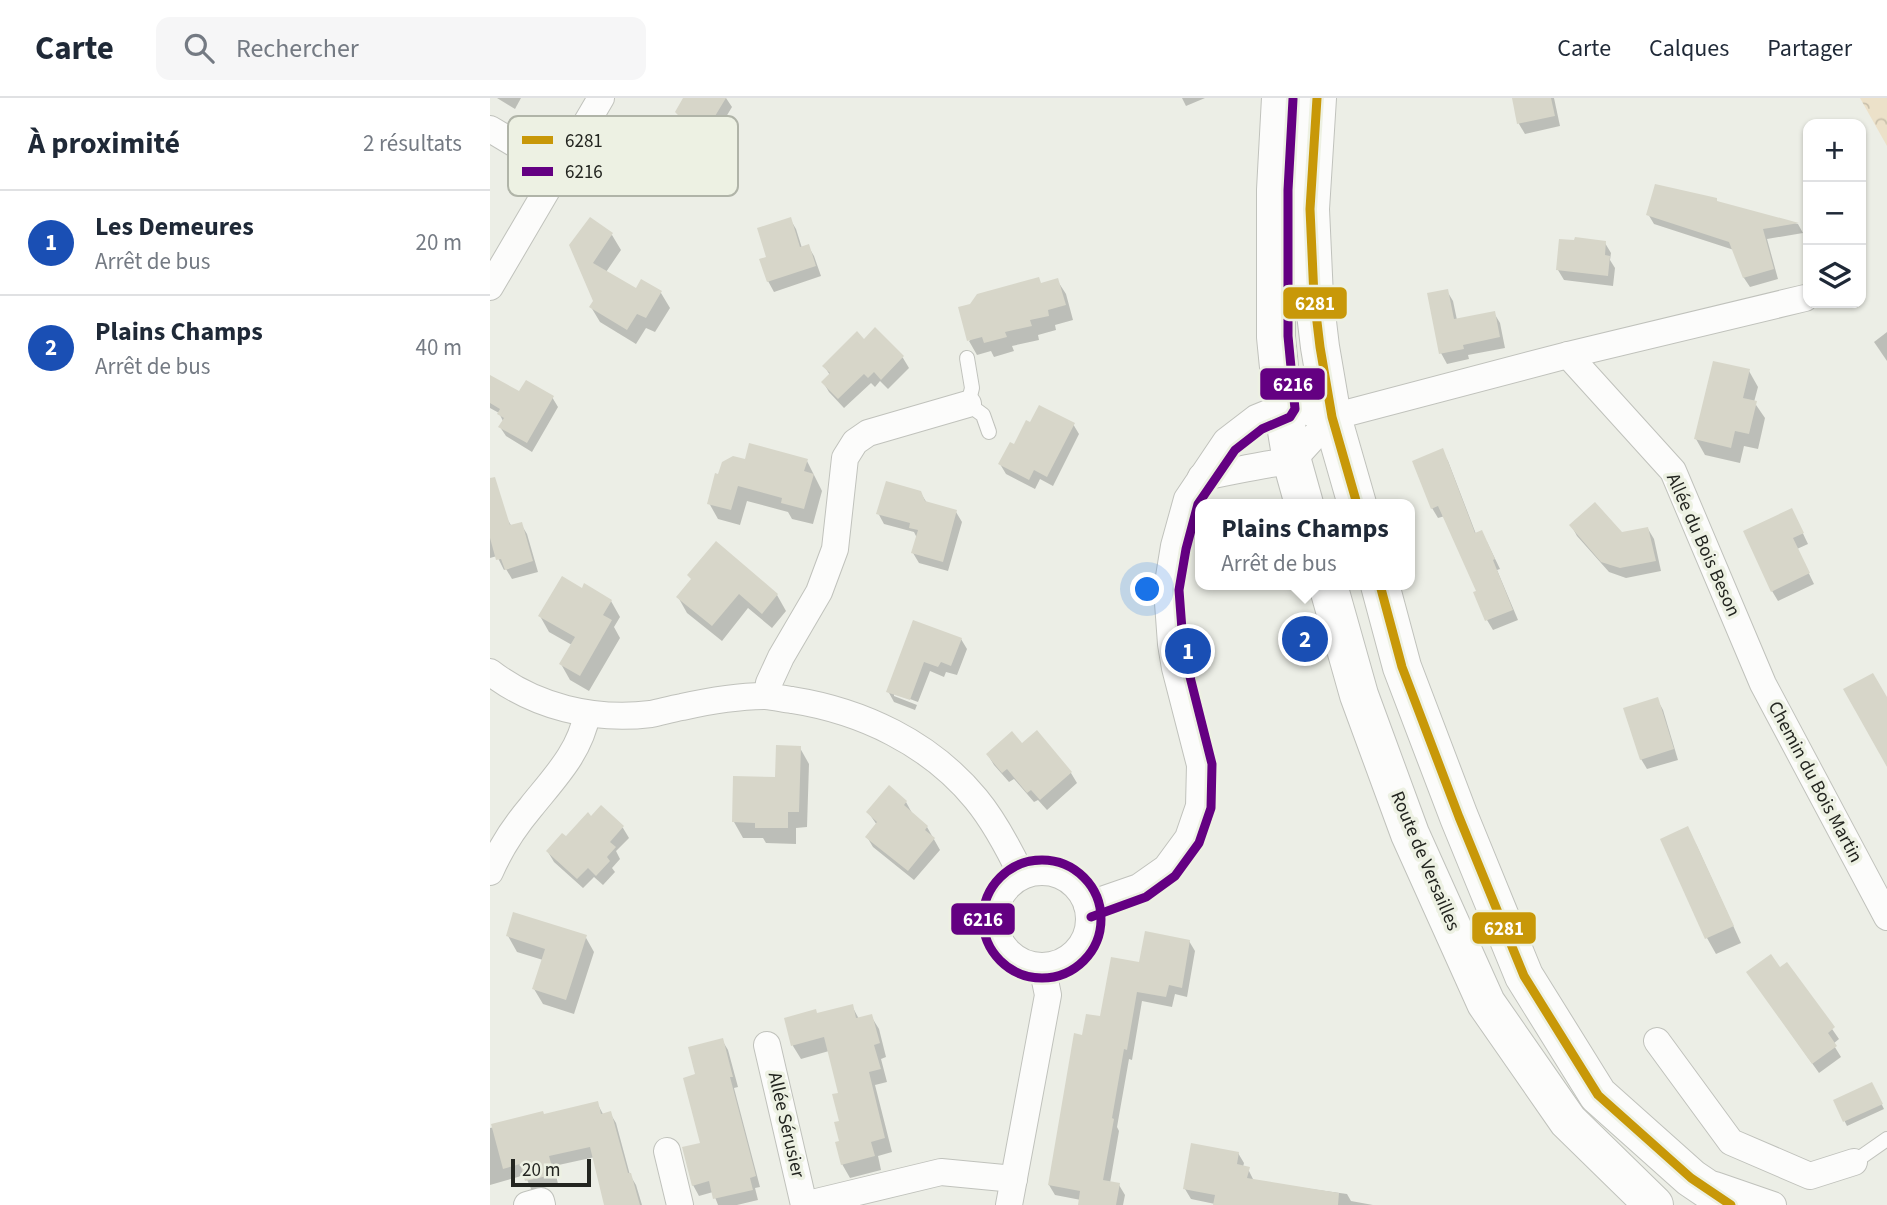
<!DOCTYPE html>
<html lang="fr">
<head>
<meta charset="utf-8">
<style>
  body { margin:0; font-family:"Source Sans 3",sans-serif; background:#f6f6f7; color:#1f2937 }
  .controls { position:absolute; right:21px; top:21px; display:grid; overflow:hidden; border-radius:14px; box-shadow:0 2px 5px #0004 }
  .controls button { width:63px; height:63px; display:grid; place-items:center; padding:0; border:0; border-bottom:2px solid #e0e1e3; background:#fff; color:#1f2937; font:35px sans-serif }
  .scale { position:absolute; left:21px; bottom:18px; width:80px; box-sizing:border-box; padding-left:7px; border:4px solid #232520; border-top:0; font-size:19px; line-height:24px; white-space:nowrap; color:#232520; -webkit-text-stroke:5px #edf1e3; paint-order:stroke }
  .you { position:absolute; left:658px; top:492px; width:24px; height:24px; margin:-18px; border:5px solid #fff; border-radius:50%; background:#1a73e8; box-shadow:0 0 0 10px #1a73e833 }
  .badge { display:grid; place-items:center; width:46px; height:46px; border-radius:50%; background:#696b65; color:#fff; font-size:23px; font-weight:700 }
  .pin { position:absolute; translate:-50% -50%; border:4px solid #fff; box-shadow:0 2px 7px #0006 }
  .popup { position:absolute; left:705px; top:401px; width:220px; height:91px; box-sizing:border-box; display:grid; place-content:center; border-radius:14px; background:#fff; filter:drop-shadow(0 2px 5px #0005); font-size:23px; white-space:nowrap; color:#747a83 }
  .popup b { font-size:26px; color:#1f2937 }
  .popup::after { content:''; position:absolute; left:50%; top:100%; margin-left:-14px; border:14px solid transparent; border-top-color:#fff }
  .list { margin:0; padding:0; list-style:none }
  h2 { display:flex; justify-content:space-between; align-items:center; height:91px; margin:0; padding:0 28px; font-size:30px }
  h2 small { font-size:23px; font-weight:400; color:#747a83 }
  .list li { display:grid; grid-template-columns:46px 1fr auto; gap:21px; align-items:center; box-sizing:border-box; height:105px; padding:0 28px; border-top:2px solid #e0e1e3 }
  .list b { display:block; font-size:26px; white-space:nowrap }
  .list p { margin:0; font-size:23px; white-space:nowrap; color:#747a83 }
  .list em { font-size:23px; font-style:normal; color:#747a83 }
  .icon { flex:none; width:38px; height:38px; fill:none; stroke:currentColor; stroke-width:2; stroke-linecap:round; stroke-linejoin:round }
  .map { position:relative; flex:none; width:1397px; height:1107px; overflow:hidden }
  header { display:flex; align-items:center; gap:42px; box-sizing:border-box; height:98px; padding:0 35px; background:#fff; border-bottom:2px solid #e0e1e3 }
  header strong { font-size:33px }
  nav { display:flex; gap:38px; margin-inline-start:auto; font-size:24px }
  .search { width:490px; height:63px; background:#f6f6f7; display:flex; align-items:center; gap:18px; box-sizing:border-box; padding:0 24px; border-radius:14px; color:#747a83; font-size:26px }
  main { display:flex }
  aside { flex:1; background:#fff }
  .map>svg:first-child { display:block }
</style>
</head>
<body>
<header>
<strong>Carte</strong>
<div class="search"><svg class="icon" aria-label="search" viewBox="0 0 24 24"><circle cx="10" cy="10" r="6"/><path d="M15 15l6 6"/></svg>Rechercher</div>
<nav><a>Carte</a><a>Calques</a><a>Partager</a></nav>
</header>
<main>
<aside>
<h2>À proximité<small>2 résultats</small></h2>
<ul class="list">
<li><span class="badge" style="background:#1a4fb4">1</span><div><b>Les Demeures</b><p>Arrêt de bus</p></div><em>20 m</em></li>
<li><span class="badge" style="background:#1a4fb4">2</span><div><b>Plains Champs</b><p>Arrêt de bus</p></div><em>40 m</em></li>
</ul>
</aside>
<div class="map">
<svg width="1397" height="1107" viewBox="0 0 1397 1107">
  <defs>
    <pattern id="forest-crowns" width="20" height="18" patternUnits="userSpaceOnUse" patternTransform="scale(1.75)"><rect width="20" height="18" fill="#ece1c9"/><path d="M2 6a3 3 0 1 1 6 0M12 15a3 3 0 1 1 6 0" fill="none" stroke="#cac1ac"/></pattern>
  </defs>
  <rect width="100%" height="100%" fill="#eceee6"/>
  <polygon fill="url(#forest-crowns)" points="1370,0 1397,0 1397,48"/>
  <g fill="#0003">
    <polygon points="7,0 31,0 25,11"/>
    <polygon points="195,0 236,0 242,9 222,42 219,41 212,52 189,38 183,28 189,18"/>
    <polygon points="692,0 715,0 696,8"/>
    <polygon points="1024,0 1064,0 1070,28 1035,36 1029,26"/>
    <polygon points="1226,102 1228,105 1308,126 1313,135 1277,141 1288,181 1260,189 1254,180 1244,152 1164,126 1158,116"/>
    <polygon points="300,121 306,131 312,150 318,148 324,158 331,178 284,194 278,183 278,160"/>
    <polygon points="122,137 131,152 116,174 146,192 152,183 171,195 180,210 165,234 156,230 146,246 110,224 101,209 105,203 81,148"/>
    <polygon points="1115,145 1121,155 1120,162 1125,170 1123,188 1074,182 1068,172"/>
    <polygon points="567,182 576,196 583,222 565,227 566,232 548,237 549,242 522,248 524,253 504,259 501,253 487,257 479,243 551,186"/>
    <polygon points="957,193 963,203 967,222 1004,215 1010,225 1015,250 978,257 979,261 957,266 951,255"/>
    <polygon points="385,232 413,260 419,270 398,291 390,283 385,289 381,285 354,310 339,294 333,284 340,277 334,268 374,243"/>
    <polygon points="1397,234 1397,263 1384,244"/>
    <polygon points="1259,273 1268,289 1264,304 1275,320 1268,351 1254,348 1250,365 1215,357 1206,341"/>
    <polygon points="0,279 30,296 62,299 68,309 42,354 16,338 10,329 13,323 9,315 0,310"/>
    <polygon points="583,326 589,336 563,388 550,381 545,391 516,376 510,366 525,349"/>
    <polygon points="952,353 958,363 986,436 997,444 1010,471 1007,472 1028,522 1003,532 997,522 988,494 955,418 948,420 942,410"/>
    <polygon points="256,363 317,363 332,393 323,426 302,421 298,414 257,403 250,427 228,421 219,405"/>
    <polygon points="430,394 437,405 466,414 472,424 458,473 429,465 423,455 427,440 424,434 394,426 388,415"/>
    <polygon points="16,419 22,429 31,426 37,436 48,474 22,481 16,471 14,472 7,458 0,460 0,424"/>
    <polygon points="1307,423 1318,446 1307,451 1324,486 1288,503 1282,493"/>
    <polygon points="1081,427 1131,436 1158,431 1164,441 1171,473 1136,480 1119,474 1087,438"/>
    <polygon points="253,470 287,497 296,513 282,530 258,510 232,543 197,515 188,499"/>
    <polygon points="92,492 121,503 130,519 124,529 130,540 99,593 80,582 71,566 82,547 59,534 50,518"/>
    <polygon points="424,524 471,541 477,551 467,577 456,574 454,579 440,573 428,604 404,595 404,598 427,607 425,612 404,604 398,593"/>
    <polygon points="1167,601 1173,612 1188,662 1157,671 1151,661"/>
    <polygon points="532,647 581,675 587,685 557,712 548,702 544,704 524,681 519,684 504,667 498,657"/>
    <polygon points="310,650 319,666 317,729 306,730 306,746 276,745 273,740 253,740 244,724 287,681"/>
    <polygon points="416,704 422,715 437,729 450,752 424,782 383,749 377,739 387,727 378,714"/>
    <polygon points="111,710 133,730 139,740 126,753 130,761 122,770 125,774 113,787 104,779 93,790 64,764 58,754 76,741"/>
    <polygon points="1206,746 1251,845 1226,856 1217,840"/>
    <polygon points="18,838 95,838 104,854 84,916 53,906 44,891 53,862 27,854"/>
    <polygon points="699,843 705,853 697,899 685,896 682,909 652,903 642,962 639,961 627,1029 629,1033 620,1085 629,1087 635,1097 633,1107 590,1107 591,1102 565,1097 559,1087 594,939 611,920 650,866"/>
    <polygon points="1297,866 1349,941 1343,946 1351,959 1329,975 1265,885"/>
    <polygon points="362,908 369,921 381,918 389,931 396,959 391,961 397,984 385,987 402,1054 388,1058 391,1072 360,1080 352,1066 350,996 339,953 311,961 303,948 296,922 327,917"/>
    <polygon points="232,942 238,952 248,989 244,990 270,1089 265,1090 268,1102 247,1107 228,1107 223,1094 209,1098 203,1087 212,1046 207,978"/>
    <polygon points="1384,991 1394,1011 1357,1028 1345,1003"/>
    <polygon points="107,1005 113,1016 120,1015 126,1025 140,1077 146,1087 152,1107 115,1107 105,1059 64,1068 68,1086 42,1093 35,1077 0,1087 0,1030"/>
    <polygon points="748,1055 754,1065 753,1069 758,1071 764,1083 857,1096 861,1103 883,1107 724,1107 725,1106 701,1101 695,1091"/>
  </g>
  <g fill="#d7d6c9">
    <polygon points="193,0 236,0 216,33 213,31 206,43 181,28 188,17 185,14"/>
    <polygon points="1022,0 1061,0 1065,18 1027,26"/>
    <polygon points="1165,86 1227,100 1227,103 1309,125 1273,131 1284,171 1253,180 1239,144 1156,117"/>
    <polygon points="100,119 123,135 103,165 146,190 151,181 172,193 156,220 147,216 137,232 99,209 103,203 79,147"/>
    <polygon points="301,119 310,149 319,146 326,168 277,184 269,161 276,159 267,130"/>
    <polygon points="1085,139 1116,143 1115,157 1120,158 1118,178 1066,172 1069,141 1084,142"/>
    <polygon points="549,179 551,185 568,180 576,207 558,212 559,218 540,222 542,228 515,234 517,239 494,245 492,239 477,243 468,209 480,206 487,196"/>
    <polygon points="958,191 964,221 1005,213 1010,239 973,247 974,251 949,256 937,195"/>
    <polygon points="385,229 414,258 391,282 384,274 378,280 374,276 348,301 331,284 340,275 332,268 367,233 374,241"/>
    <polygon points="1223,263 1260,271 1253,300 1267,303 1259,336 1245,333 1241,350 1204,341"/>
    <polygon points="0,277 29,293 36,282 64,298 37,345 8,329 14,320 7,316 10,311 0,305"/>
    <polygon points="549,307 585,325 557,379 544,372 539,382 508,366 520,344 524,346 536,322 540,324"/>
    <polygon points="259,345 318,361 314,373 324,376 314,411 291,405 292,400 248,388 241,412 217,406 225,375 228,376 232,364 243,358 255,361"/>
    <polygon points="953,350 985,435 992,432 1005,461 1003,462 1023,512 995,523 983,494 986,493 948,408 941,411 922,363"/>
    <polygon points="5,379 20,427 32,424 43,463 15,472 11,461 6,462 0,440 0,380"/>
    <polygon points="396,383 431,393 435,403 467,412 453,464 421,455 428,432 419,430 420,425 386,416"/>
    <polygon points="1105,404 1132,434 1158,429 1166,463 1130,470 1111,464 1079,427"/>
    <polygon points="1302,410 1314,435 1303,440 1320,475 1281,494 1253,433"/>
    <polygon points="226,443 288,496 272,516 249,496 222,528 186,499 201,481 197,477"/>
    <polygon points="72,478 92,490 94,485 122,502 113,517 122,522 90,578 69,566 85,539 48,518"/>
    <polygon points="423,522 472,540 461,568 451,564 448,569 434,564 420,602 396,594"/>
    <polygon points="1383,575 1397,599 1397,669 1353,591"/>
    <polygon points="1168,599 1184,651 1150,662 1133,610"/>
    <polygon points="547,632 582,674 550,702 541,692 537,695 517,671 512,675 496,656 522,633 532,645"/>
    <polygon points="286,647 311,648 309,714 298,714 298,730 265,730 265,725 242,724 243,678 285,679"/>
    <polygon points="399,687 417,703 414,707 438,728 435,732 445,740 418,773 375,739 387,724 376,714"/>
    <polygon points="111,707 134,728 120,744 126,749 117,759 120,763 106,778 98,770 87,781 56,753 72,735 76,738 98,714 101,718"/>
    <polygon points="1198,728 1244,828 1215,841 1170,741"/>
    <polygon points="23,814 97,837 76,902 42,891 55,851 16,838"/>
    <polygon points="655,833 700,842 692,890 679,887 676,899 647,894 637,952 634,951 622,1020 624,1021 613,1082 630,1085 626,1107 588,1107 590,1093 558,1087 584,935 592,937 596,916 610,918 621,859 649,864"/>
    <polygon points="1281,856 1290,869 1297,864 1345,929 1338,935 1347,948 1322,966 1256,874"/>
    <polygon points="363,906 366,920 382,916 390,945 384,947 391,971 379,974 395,1040 381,1044 385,1058 351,1067 345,1044 349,1043 344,1024 349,1023 342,996 348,995 334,939 301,948 294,920 326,911 327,915"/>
    <polygon points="233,940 243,979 240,979 266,1078 260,1080 263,1092 223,1101 219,1083 202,1088 192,1049 210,1045 193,980 205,976 198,949"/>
    <polygon points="1382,984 1393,1006 1353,1024 1343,1002"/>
    <polygon points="108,1003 111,1016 121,1013 138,1075 141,1075 150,1107 114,1107 100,1049 59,1058 64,1076 49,1080 35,1083 30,1066 13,1071 1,1026 53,1013 54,1016"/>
    <polygon points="701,1045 749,1054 747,1066 760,1069 757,1080 849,1095 848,1107 723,1107 725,1097 693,1091"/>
  </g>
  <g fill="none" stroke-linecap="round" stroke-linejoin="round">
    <defs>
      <g id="service">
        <polyline points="477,260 482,290 478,306 493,317 499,334"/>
        <polyline points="1364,1064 1397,1041"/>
      </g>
      <g id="minor">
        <polyline points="0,31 69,72"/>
        <polyline points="0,189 111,0"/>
        <polyline points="1078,257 1183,373 1273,586 1397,819"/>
        <path d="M711,379C742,374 772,366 802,363L842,319"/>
        <path d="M0,574C45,609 104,623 161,616C171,614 181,611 192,609C219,603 248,598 276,598C285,599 294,601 302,602C372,613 440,645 486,701C505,724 519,751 532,778"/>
        <polyline points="277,598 279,585 291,559 329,494 345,451 355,360 365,344 378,335 478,306"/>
        <path d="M0,774C10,751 25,728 41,709C65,679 90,654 97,616"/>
        <circle cx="552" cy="821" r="47"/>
        <polyline points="597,807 649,789 676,770 698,740 709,708 710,667 685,570 681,546 677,491 684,448 697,401 736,343 766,320 793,309 842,319 1078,257 1315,200"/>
        <polyline points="1167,943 1241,1044 1320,1078 1364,1064"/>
        <polyline points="277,947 314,1107"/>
        <polyline points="177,1053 190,1107"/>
        <polyline points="1225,1087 1283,1107"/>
        <polyline points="37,1107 51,1103 52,1107"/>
        <polyline points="314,1107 451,1074 524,1081"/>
        <polyline points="519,1107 558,897 552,868"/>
      </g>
      <g id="primary">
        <polyline points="791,0 786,92 786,239 793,309 802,363 814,406"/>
        <polyline points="827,0 820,111 824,199 830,249 842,319 867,406"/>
        <polyline points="838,487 869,597 920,736 996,905 1078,1023 1164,1107"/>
        <polyline points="890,487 912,569 969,719 1034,878 1108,997 1201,1080 1241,1107"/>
      </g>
    </defs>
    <use href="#service" stroke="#c0c2bc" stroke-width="16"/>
    <use href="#minor" stroke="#c0c2bc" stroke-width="28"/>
    <use href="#primary" stroke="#c0c2bc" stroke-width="40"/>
    <use href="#service" stroke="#fcfcfb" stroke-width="14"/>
    <use href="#minor" stroke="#fcfcfb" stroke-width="26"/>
    <use href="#primary" stroke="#fcfcfb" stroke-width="38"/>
    <defs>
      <g id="bus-1">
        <polyline points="827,0 820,111 824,199 830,249 842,319 867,406"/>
        <polyline points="890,487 912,569 969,719 1034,878 1108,997 1201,1080 1241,1107"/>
      </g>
      <g id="bus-2">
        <circle cx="552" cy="821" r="59"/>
        <polyline points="601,819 656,799 685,778 709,745 721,710 722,666 697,567 693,545 689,492 696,451 708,406 745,352 772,331 800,319 805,311 798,238 798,92 803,1"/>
      </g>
    </defs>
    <use href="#bus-1" stroke="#edf1e3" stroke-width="14"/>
    <use href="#bus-2" stroke="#edf1e3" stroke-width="14"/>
    <use href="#bus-1" stroke="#c89808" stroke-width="9"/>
    <use href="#bus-2" stroke="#640082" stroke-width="9"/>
  </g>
  <g text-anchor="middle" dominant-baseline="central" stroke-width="7" stroke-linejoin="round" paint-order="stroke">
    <g font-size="19" fill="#232520" stroke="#edf1e3">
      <text transform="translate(1213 447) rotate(66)">Allée du Bois Beson</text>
      <text transform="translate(1325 684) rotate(62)">Chemin du Bois Martin</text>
      <text transform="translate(935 763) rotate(67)">Route de Versailles</text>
      <text transform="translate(296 1027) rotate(77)">Allée Sérusier</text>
    </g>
  </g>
  <rect x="18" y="18" width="230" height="80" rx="10" fill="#edf1e3" stroke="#b0b4a8" stroke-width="2"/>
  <rect x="32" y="38" width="31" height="8" fill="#c89808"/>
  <rect x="32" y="69" width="31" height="9" fill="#640082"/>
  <g font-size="19" fill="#232520">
    <text x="75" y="49">6281</text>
    <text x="75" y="80">6216</text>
  </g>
  <g stroke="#edf1e3" stroke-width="2.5">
    <rect x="792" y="188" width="66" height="34" rx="7" fill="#c89808"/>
    <rect x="769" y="269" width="67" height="34" rx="7" fill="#640082"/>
    <rect x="460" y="804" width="66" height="34" rx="7" fill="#640082"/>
    <rect x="981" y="813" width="66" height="34" rx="7" fill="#c89808"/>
  </g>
  <g font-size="19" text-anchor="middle" font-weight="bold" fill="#fff">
    <text x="825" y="212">6281</text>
    <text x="803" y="293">6216</text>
    <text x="493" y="828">6216</text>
    <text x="1014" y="837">6281</text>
  </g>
</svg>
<div class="controls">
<button>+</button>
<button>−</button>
<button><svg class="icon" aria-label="layers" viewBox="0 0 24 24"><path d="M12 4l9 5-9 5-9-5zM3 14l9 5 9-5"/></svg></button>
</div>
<div class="scale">20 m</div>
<div class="you"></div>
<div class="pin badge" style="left:698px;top:553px;background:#1a4fb4">1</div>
<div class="pin badge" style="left:815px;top:541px;background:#1a4fb4">2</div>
<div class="popup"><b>Plains Champs</b>Arrêt de bus</div>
</div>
</main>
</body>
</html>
